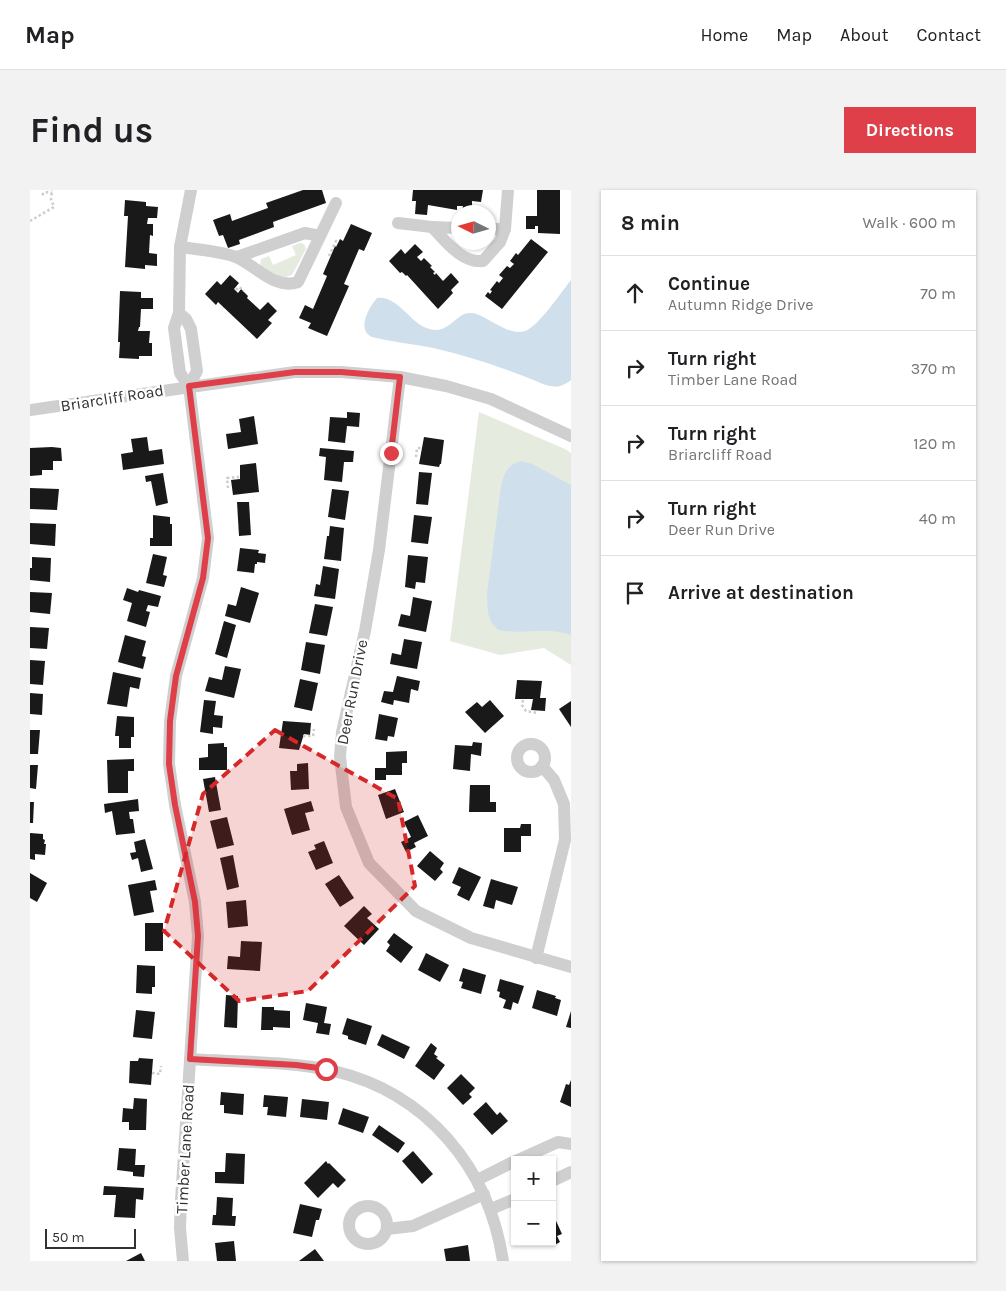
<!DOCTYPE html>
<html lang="en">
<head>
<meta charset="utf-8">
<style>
  body { margin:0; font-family:Karla,sans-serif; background:#f2f2f2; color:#202124 }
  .controls { position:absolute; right:15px; bottom:15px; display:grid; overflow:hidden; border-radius:0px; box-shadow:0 1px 4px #0004 }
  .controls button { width:45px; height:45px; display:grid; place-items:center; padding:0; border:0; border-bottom:1px solid #e0e0e0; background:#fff; color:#202124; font:25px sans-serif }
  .compass { position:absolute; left:421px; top:15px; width:45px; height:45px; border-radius:50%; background:#fff; box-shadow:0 1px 4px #0004; rotate:275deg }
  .scale { position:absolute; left:15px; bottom:12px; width:91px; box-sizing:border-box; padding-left:5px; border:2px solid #323232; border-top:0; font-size:14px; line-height:18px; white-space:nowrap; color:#323232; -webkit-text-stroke:4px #fff; paint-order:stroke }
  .stop { position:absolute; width:15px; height:15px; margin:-11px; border:4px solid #de3f49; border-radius:50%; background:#fff }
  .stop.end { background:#de3f49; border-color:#fff; box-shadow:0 1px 5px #0008 }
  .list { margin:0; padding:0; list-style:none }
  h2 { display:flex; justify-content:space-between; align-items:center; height:65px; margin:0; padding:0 20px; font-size:21px }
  h2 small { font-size:16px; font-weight:400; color:#757577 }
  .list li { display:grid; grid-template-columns:32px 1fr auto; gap:15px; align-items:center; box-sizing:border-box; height:75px; padding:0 20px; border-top:1px solid #e0e0e0 }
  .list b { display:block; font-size:19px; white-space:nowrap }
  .list p { margin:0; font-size:16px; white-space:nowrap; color:#757577 }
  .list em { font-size:16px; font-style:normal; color:#757577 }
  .icon { flex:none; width:28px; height:28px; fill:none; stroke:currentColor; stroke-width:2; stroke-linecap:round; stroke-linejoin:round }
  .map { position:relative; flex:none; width:541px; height:1071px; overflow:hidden; border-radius:0px }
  header { display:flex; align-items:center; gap:30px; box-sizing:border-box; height:70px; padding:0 25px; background:#fff; border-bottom:1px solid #e0e0e0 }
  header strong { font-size:24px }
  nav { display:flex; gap:28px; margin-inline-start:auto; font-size:18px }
  .intro { display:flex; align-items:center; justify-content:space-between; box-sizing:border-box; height:120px; padding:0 30px }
  h1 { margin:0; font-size:35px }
  .button { padding:12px 22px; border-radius:0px; background:#de3f49; color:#fff; font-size:18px; font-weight:700 }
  main { display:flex; gap:30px; padding:0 30px }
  aside { flex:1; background:#fff; border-radius:0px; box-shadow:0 1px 4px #0004 }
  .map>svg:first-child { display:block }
</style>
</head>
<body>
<header>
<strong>Map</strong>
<nav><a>Home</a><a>Map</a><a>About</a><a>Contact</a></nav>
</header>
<div class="intro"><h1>Find us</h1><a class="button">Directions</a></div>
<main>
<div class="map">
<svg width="541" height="1071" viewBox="0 0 541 1071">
  <rect width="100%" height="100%" fill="#fff"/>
  <g fill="#e5ebde">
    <polygon points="270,53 274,54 276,59 262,85 252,88 230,76 231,69 239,66 243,75 266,65 262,56"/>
    <polygon points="449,222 535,259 541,263 541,475 514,458 470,465 420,451"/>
  </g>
  <g fill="#cfe0ec">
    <path d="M541,90V190C529,200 519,197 506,191C472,177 438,166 403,158C383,154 362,152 342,147C326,140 339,117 347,108C366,105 379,130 394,137C418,148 424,124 439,123C448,122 458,130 466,134C475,139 485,144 495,141C508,137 532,101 541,90Z"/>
    <path d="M492,271L502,274L541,295V445C517,436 492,445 468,440L461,432L458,423L457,404L471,296C474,283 478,274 492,271Z"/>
  </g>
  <g fill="#191919">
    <polygon points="273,0 292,0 296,13 243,32 244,37 209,50 210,54 198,58 193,45 189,46 183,30 200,24 202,31 238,18 236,13"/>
    <polygon points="383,0 453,0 451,12 442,11 442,15 445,15 444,22 432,22 433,16 427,16 427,20 398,15 397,25 385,24 386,11 382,11"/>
    <polygon points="507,0 530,0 530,44 508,43 508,36 505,36 505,39 496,39 496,26 507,26"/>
    <polygon points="95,10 116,12 116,16 128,17 127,28 118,28 117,34 123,34 123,46 120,45 119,63 127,64 127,76 115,75 115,79 95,77 98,26 94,26"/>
    <polygon points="321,34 342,43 334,61 329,59 314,94 319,96 297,146 278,138 281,133 269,128 275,115 283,119 297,86 293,84 305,56 306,57 310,49 313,51"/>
    <polygon points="501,49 518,62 472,119 455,106 458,102 460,104 462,101 460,100 467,91 469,93 473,88 469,85 477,76 480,78 484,74 480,71 486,63 488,65"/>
    <polygon points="385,54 393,62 387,67 391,71 394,68 402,76 400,77 405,82 403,83 405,85 406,83 413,91 421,83 429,92 421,100 423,103 408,119 377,85 376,86 372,82 370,83 359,71 371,59 375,64"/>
    <polygon points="200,85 209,93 204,99 208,103 211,99 218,106 217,108 230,120 238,112 247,121 238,130 242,133 227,149 188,112 186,115 175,104 187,91 191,95"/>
    <polygon points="90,101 111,102 111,108 123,108 123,119 111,119 110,137 109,137 108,141 120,141 119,153 122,153 122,166 109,166 109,169 89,168 90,152 88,152"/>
    <polygon points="317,222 330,223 329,237 317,236 315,253 298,251 300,227 317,228"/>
    <polygon points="224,226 228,254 198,259 196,244 211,242 209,229"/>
    <polygon points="117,247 119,261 132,259 134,274 93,280 91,264 103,262 101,249"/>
    <polygon points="394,247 414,250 411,274 410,274 409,277 389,274"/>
    <polygon points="22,257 31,258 32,271 23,271 23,280 12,280 12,285 0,286 0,258"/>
    <polygon points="290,258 324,261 323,272 314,272 312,292 294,290 296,267 289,266"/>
    <polygon points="226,273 229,302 203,305 201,290 210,289 210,275"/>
    <polygon points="389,282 402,283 398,315 386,314"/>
    <polygon points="133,283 138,313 126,316 121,291 116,292 115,286"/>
    <polygon points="0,298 29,299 27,320 0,319"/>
    <polygon points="302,299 319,301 315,330 298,327"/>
    <polygon points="207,312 219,312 221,345 209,346"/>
    <polygon points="123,325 140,327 140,334 142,334 142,356 120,356 120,348 123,348"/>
    <polygon points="384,325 402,327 398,354 381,352"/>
    <polygon points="0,333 26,334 25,356 0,354"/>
    <polygon points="300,336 314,338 311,371 294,369 297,346 299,346"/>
    <polygon points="210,358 229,360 228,363 236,364 235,373 227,372 227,374 225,374 224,383 207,381"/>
    <polygon points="123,364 137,367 133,385 137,386 134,397 116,393"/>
    <polygon points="378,365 398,367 395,393 386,392 385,399 375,397"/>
    <polygon points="2,367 21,368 20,392 0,390 0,378 2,378"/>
    <polygon points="293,376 309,379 305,409 284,406 286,394 290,395"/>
    <polygon points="211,397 229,403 220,433 195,426 198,414 206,416"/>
    <polygon points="97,398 108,402 109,400 131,406 128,417 118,415 116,421 120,422 116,437 97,431 102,413 93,410"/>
    <polygon points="0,402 22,403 20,424 0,422"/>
    <polygon points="383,407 402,411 396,442 368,436 371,424 380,426"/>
    <polygon points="285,414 303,417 297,446 279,443"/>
    <polygon points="194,431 206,435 197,468 185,464"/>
    <polygon points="0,437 19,438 17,459 0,458"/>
    <polygon points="95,445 116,451 112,466 116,467 113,479 88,472"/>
    <polygon points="374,449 392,452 387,479 360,474 362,463 371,465"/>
    <polygon points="276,452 295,455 290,484 271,480"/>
    <polygon points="0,470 15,471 13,495 0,494"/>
    <polygon points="195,476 211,479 204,508 175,501 179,487 192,490"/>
    <polygon points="83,482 111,488 109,499 100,497 97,517 77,514"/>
    <polygon points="367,486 390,491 388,501 381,499 379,513 364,510 363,515 351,512 354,501 363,502"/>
    <polygon points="270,489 288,493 282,521 264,517"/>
    <polygon points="487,490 512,491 510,508 516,508 515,521 501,520 503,509 485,509"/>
    <polygon points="0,503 13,504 12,525 0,524"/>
    <polygon points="174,510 186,511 184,525 193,526 192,538 183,537 183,544 170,542"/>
    <polygon points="460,510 474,526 455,543 435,522 447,512 452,517"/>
    <polygon points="541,511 541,537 529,519"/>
    <polygon points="349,524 368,528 364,547 358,546 357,551 345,549"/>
    <polygon points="87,526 104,527 104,547 101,547 101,558 89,558 89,546 85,546"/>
    <polygon points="253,531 281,533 280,545 274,544 269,560 249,558"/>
    <polygon points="0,540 10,540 8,564 0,564"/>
    <polygon points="443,552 452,553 451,566 441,564 440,581 423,579 425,555 442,556"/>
    <polygon points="194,553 194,557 197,557 197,580 169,580 169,568 178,567 178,554"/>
    <polygon points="377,561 377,573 372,573 372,585 356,585 356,590 345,590 345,578 356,578 356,562"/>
    <polygon points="104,569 104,581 98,581 98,603 78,603 77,570"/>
    <polygon points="278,573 279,599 261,600 260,581 267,581 267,574"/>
    <polygon points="0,575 8,575 6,599 0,598"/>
    <polygon points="185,587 191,620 179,622 173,589"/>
    <polygon points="440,595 460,595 460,612 466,612 466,622 439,622"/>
    <polygon points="365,599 374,622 356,629 348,605"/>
    <polygon points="108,609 109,621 99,622 100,629 103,629 105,643 86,645 82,621 75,623 74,614"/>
    <polygon points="281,611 284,621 275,623 280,640 262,645 254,619"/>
    <polygon points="0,612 4,612 3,633 0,633"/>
    <polygon points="388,625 398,646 384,653 386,657 376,662 371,652 381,647 374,632"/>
    <polygon points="197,627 204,655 187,659 180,631"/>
    <polygon points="491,634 501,634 501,646 491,646 491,662 474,662 474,638 490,638"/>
    <polygon points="0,643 13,644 13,649 15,650 14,654 16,654 15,665 5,664 5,670 0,669"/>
    <polygon points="115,649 123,679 111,682 108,668 102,670 100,663 106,662 104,652"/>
    <polygon points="294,651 303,673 286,680 278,662 286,659 284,655"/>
    <polygon points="400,661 414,673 410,679 413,682 405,691 387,676"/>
    <polygon points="203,665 209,697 197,700 190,668"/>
    <polygon points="429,677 451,687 439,711 427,705 431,697 422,693"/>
    <polygon points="0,683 17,693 7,712 0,708"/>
    <polygon points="309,685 324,708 310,717 295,694"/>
    <polygon points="461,689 488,697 482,715 466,710 464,719 453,716"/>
    <polygon points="125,690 127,700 120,701 124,722 104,726 98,695"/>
    <polygon points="216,710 218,736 198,738 196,712"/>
    <polygon points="334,716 342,724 337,728 349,739 334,755 314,736"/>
    <rect x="115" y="733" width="18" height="28"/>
    <polygon points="364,743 383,757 371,773 356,761 360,755 357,752"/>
    <polygon points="211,751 232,752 230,781 197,779 198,766 210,767"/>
    <polygon points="396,763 419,775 410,792 388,780"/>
    <polygon points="107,775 125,776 125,797 122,797 122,804 106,803"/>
    <polygon points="433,778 456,785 451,804 431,798 433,792 429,791"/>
    <polygon points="470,789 494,796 488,814 483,812 481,820 473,818 476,810 469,807 470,802 467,801"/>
    <polygon points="507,800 526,806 525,808 531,810 527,826 502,818"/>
    <polygon points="196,805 208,806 207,838 194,837"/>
    <polygon points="276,813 297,817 294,833 301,834 299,845 286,843 288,833 273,830"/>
    <polygon points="232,817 244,817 244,820 260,821 260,838 243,837 243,840 231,840"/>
    <polygon points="106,820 125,822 122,849 103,847"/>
    <polygon points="541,821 541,838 536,837"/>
    <polygon points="317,828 342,836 336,855 318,849 318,846 312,844"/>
    <polygon points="352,844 380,857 374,869 347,855"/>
    <polygon points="401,853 407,858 404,864 408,867 406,868 415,875 404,890 385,876"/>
    <polygon points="109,868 123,869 121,895 99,893 100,871 108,871"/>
    <polygon points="431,884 445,898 439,904 442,907 433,915 417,898"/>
    <polygon points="541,890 541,917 530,912 536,894 539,895"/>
    <polygon points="191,902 214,904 213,925 194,923 194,915 190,915"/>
    <polygon points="234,905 258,907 256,927 237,925 238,917 233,917"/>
    <polygon points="104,908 117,909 116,940 99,940 99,932 92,932 93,918 103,919"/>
    <polygon points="272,909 299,912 297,930 270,927"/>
    <polygon points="456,912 467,925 470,922 478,931 462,945 443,924"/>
    <polygon points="313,918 339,927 333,943 308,934"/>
    <polygon points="349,935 375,953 368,963 342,945"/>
    <polygon points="89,958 106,959 105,975 115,975 114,987 103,986 103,982 87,980"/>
    <polygon points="383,961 403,984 392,994 372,971"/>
    <polygon points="196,963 215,964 214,994 185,993 185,982 195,982"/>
    <polygon points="296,971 298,974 299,973 316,990 308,998 303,993 288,1008 274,993"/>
    <polygon points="74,996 114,998 113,1010 106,1009 105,1028 84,1027 86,1005 73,1005"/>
    <polygon points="187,1007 203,1008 202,1026 206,1026 205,1036 182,1035 183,1025 186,1025"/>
    <polygon points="270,1014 292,1019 289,1030 286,1030 282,1047 263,1043"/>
    <polygon points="522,1022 532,1044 527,1046 530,1052 523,1056 522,1052"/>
    <polygon points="204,1051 206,1071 187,1071 185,1053"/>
    <polygon points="438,1055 440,1071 416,1071 414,1059"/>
    <polygon points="285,1059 294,1071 269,1071"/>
    <polygon points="111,1063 115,1071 96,1071"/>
  </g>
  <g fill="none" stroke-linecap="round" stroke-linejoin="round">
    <g stroke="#ccc" stroke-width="2.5" stroke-dasharray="2.5 2.5" stroke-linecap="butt">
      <polyline points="12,5 15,2 22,3"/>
      <polyline points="0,31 24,17 21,9 22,0"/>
      <polyline points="299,66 306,51 308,52"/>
      <polyline points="206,100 209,97 214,101"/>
      <polyline points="386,267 387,258 392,258"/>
      <polyline points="198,298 197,288 209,287"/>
      <polyline points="493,510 492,515 496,521 508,523"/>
      <polyline points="273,546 283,546 284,539"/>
      <polyline points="122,883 130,884 131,876"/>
    </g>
    <g stroke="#cfcfcf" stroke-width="12">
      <polyline points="368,33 402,37"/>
      <path d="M428,38L402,37C416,51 431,73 453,71L470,52L475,39H458"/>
      <polyline points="475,39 478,0"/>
      <path d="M150,57C164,59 197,62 208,68C227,77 246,100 268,92L306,13"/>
      <polyline points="207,67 275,43 290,46"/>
      <polyline points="149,123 156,129 161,139 167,181 159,196"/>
      <polyline points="370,187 349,360 335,441 312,542 310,567 316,617 339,673 386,721 441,748 541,777"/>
      <polyline points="0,220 265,182 311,182 370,187 416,196 461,209 541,246"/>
      <circle cx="501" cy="568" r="14"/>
      <polyline points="506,768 535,650 534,614 524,590 512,576"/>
      <path d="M160,869C205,872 260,871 304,881C397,903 459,978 473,1071"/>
      <polyline points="488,970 528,952 541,954"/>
      <polyline points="447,990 485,971"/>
      <polyline points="522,991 541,982"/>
      <circle cx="338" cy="1035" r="19"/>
      <polyline points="461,1019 485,1009"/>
      <polyline points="357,1039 383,1036 454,1004"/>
      <polyline points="153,1071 150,1038 151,1010 168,746 165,712 145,615 139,574 140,531 146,486 173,388 178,348 159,196 150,183 144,138 149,123 150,57 161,0"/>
    </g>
  </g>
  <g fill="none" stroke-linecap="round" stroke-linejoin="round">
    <polyline stroke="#de3f49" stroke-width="6" points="296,879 266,875 160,869 168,746 165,712 145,615 139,574 140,531 146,486 173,388 178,348 159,196 265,182 311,182 370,187 361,263"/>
  </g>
  <path fill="#d62828" fill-opacity="0.2" stroke="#d62828" stroke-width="4" stroke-dasharray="10 6" stroke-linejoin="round" d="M245,540L368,609L385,696L278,801L209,811L134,741L173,604Z"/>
  <g text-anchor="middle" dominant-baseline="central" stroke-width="5" stroke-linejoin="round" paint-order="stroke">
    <g font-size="16" fill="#323232" stroke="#fff">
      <text transform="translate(82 208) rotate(-9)">Briarcliff Road</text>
      <text transform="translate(322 502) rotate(-79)">Deer Run Drive</text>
      <text transform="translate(155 959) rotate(-87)">Timber Lane Road</text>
    </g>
  </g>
</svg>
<div class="controls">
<button>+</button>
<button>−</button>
</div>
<svg class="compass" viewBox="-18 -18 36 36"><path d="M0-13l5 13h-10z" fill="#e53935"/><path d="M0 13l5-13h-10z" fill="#757577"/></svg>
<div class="scale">50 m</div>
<div class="stop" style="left:296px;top:879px"></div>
<div class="stop end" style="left:361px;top:263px"></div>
</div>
<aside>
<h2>8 min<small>Walk · 600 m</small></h2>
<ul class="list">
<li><svg class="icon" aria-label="ahead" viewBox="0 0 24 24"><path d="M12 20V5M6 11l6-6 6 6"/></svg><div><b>Continue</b><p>Autumn Ridge Drive</p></div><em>70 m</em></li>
<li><svg class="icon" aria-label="right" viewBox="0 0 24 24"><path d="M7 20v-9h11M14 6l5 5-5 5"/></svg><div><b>Turn right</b><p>Timber Lane Road</p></div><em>370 m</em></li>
<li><svg class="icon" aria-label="right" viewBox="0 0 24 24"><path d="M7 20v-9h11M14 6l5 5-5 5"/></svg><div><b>Turn right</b><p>Briarcliff Road</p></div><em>120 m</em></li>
<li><svg class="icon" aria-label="right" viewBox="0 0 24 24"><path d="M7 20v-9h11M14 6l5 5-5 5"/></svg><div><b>Turn right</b><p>Deer Run Drive</p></div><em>40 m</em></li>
<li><svg class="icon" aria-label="arrive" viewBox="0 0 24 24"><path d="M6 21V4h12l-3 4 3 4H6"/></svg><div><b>Arrive at destination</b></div></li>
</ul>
</aside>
</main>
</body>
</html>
